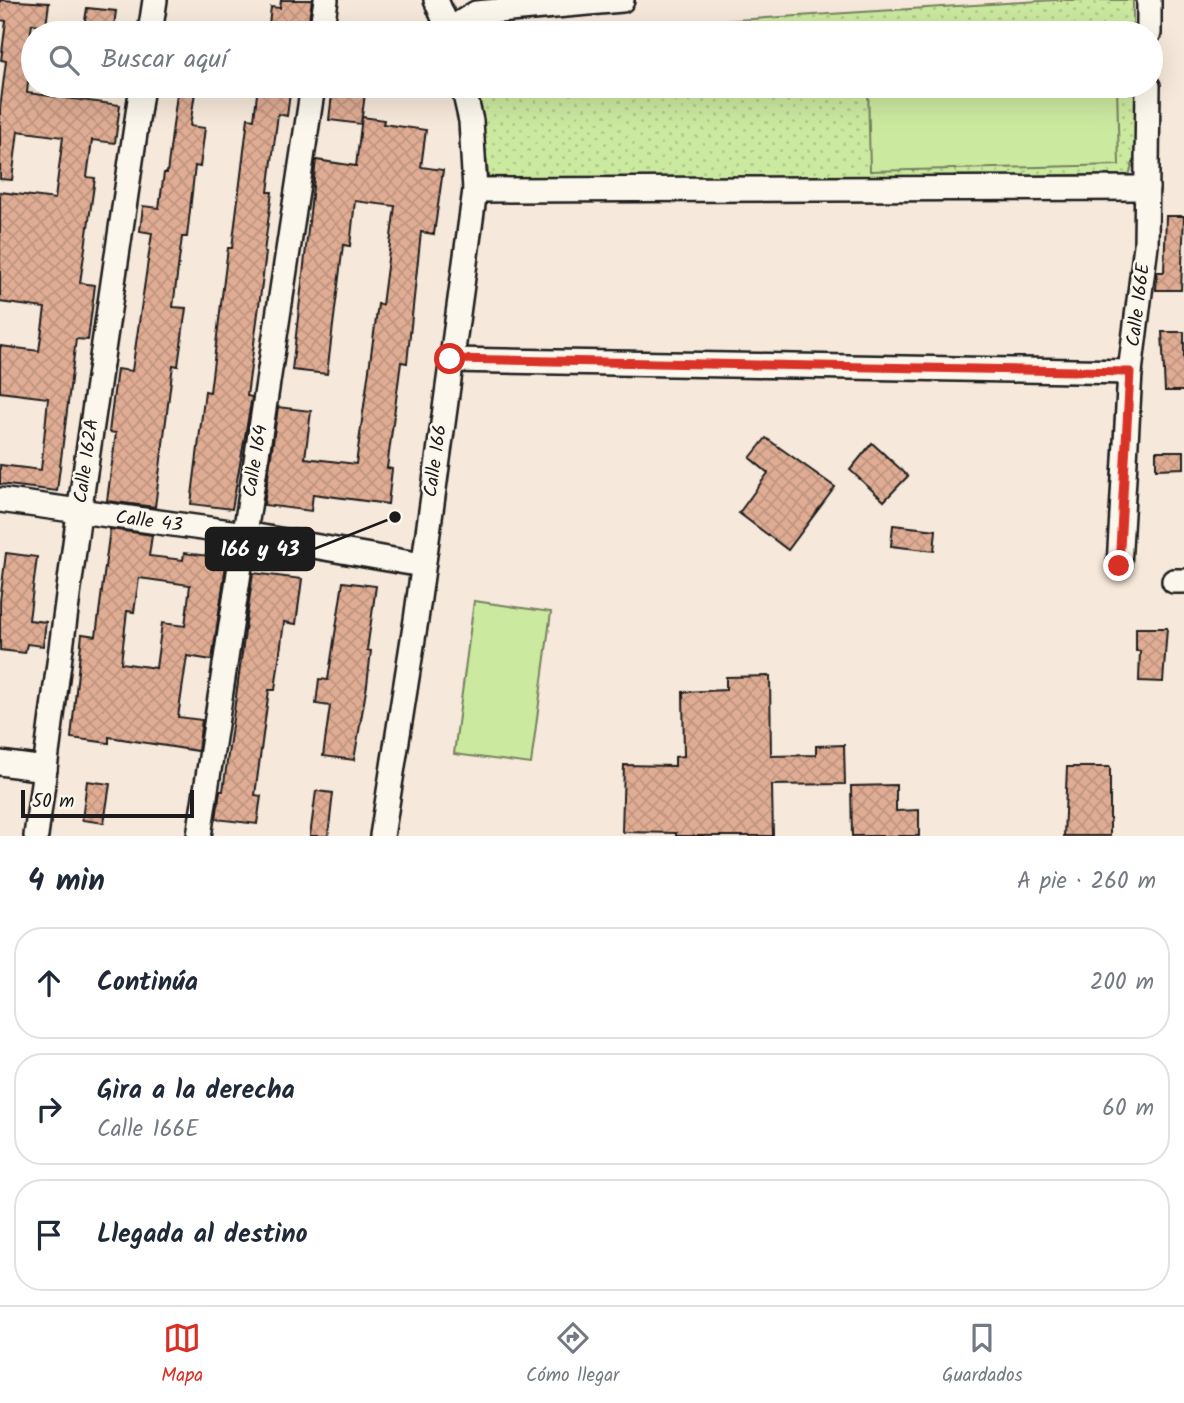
<!DOCTYPE html>
<html lang="es">
<head>
<meta charset="utf-8">
<style>
  body { margin:0; font-family:Kalam,sans-serif; background:#f6f6f7; color:#1f2937 }
  .scale { position:absolute; left:21px; bottom:18px; width:173px; box-sizing:border-box; padding-left:7px; border:4px solid #1c1c1c; border-top:0; font-size:19px; line-height:24px; white-space:nowrap; color:#1c1c1c; -webkit-text-stroke:5px #fbf7ec; paint-order:stroke }
  .stop { position:absolute; width:21px; height:21px; margin:-16px; border:5px solid #d93025; border-radius:50%; background:#fff }
  .stop.end { background:#d93025; border-color:#fff; box-shadow:0 2px 7px #0008 }
  .list { margin:0; padding:0; list-style:none }
  h2 { display:flex; justify-content:space-between; align-items:center; height:91px; margin:0; padding:0 28px; font-size:30px }
  h2 small { font-size:23px; font-weight:400; color:#747a83 }
  .list li { display:grid; grid-template-columns:46px 1fr auto; gap:21px; align-items:center; box-sizing:border-box; height:112px; margin:0 14px 14px; padding:0 14px; border:2px solid #e0e1e3; border-radius:28px }
  .list b { display:block; font-size:26px; white-space:nowrap }
  .list p { margin:0; font-size:23px; white-space:nowrap; color:#747a83 }
  .list em { font-size:23px; font-style:normal; color:#747a83 }
  .icon { flex:none; width:38px; height:38px; fill:none; stroke:currentColor; stroke-width:2; stroke-linecap:round; stroke-linejoin:round }
  .map { position:relative; flex:none; width:1184px; height:836px; overflow:hidden }
  .search { position:absolute; background:#fff; box-shadow:0 7px 28px #0002; left:21px; right:21px; top:21px; height:77px; display:flex; align-items:center; gap:18px; box-sizing:border-box; padding:0 24px; border-radius:38px; color:#747a83; font-size:26px }
  .sheet { height:469px; background:#fff }
  nav { display:flex; justify-content:space-around; align-items:center; box-sizing:border-box; height:98px; border-top:2px solid #e0e1e3; background:#fff; font-size:19px; color:#747a83 }
  nav a { display:grid; justify-items:center; gap:4px }
  nav .on { color:#d93025 }
  .map>svg:first-child { display:block }
</style>
</head>
<body>
<div class="map">
<svg width="1184" height="836" viewBox="0 0 1184 836">
  <defs>
    <pattern id="green-dots" width="8" height="8" patternUnits="userSpaceOnUse" patternTransform="scale(1.75)"><rect width="8" height="8" fill="#cce9a0"/><path d="M2 2h.1M6 6h.1" fill="none" stroke="#afc789" stroke-width="1.8" stroke-linecap="round"/></pattern>
    <pattern id="building-cross-hatch" width="8" height="8" patternUnits="userSpaceOnUse" patternTransform="scale(1.75)"><rect width="8" height="8" fill="#e0ad94"/><path d="M0 0l8 8M0 8l8-8" fill="none" stroke="#c0947f"/></pattern>
  </defs>
  <rect width="100%" height="100%" fill="#f6e8da"/>
  <filter id="ink" filterUnits="userSpaceOnUse"><feTurbulence type="fractalNoise" baseFrequency=".0143" numOctaves="2"/><feDisplacementMap in="SourceGraphic" scale="14" xChannelSelector="R" yChannelSelector="G"/><feConvolveMatrix kernelMatrix="1 2 1 2 8 2 1 2 1" color-interpolation-filters="sRGB"/></filter>
  <g filter="url(#ink)">
    <g fill="url(#green-dots)" stroke="#74825e" stroke-width="2">
      <polygon points="1055,0 1133,0 1133,33 527,33"/>
      <polygon points="477,86 1135,86 1136,154 1129,175 489,180"/>
    </g>
    <g fill="#cce9a0" stroke="#74825e" stroke-width="2">
      <polygon points="868,86 1117,86 1119,165 870,171"/>
      <polygon points="474,601 551,612 531,764 454,754"/>
    </g>
    <g fill="url(#building-cross-hatch)" stroke="#1c1c1c" stroke-width="2" fill-rule="evenodd">
      <polygon points="0,0 49,3 46,26 32,24 25,72 29,73 27,93 120,105 115,143 92,140 87,177 95,178 80,283 95,285 88,340 76,339 57,491 0,484 0,465 41,470 48,398 0,392 0,346 39,351 45,308 0,302 0,192 55,199 63,137 18,131 12,180 0,179 0,109 6,61 1,60 6,21 0,20"/>
      <polygon points="281,0 312,0 307,33 268,33 271,7 280,8"/>
      <polygon points="87,8 116,11 113,33 83,33"/>
      <polygon points="178,86 196,86 190,126 205,128 200,167 195,166 187,237 182,237 173,307 186,308 178,366 173,365 155,507 107,501 116,433 109,432 117,369 132,371 152,233 140,231 143,206 159,208 164,173 167,173"/>
      <polygon points="258,86 291,86 287,116 278,114 268,192 272,192 264,252 266,253 247,396 252,397 232,509 191,504 205,391 210,392 228,248 232,248 248,118 254,119"/>
      <polygon points="333,86 366,86 361,124 329,120"/>
      <polygon points="362,117 384,120 383,124 426,130 421,167 443,170 434,234 421,232 407,363 401,362 387,468 392,469 388,504 313,494 311,511 264,505 278,407 311,411 305,458 356,464 378,304 382,305 395,206 355,201 350,246 343,245 327,374 292,370 316,160 356,166"/>
      <polygon points="1166,216 1184,216 1181,290 1156,290 1157,272 1164,272"/>
      <polygon points="1162,332 1184,332 1184,391 1165,391"/>
      <polygon points="766,438 835,487 788,550 739,513 768,473 750,458"/>
      <polygon points="872,443 908,476 884,501 850,470"/>
      <polygon points="1156,451 1184,451 1184,468 1156,469"/>
      <polygon points="893,525 936,530 934,551 891,546"/>
      <path d="M110,529L152,535L149,556L183,560L184,553L227,558L212,660L187,656L178,717L202,720L198,751L109,737V743L71,738L82,634L96,636ZM139,578L190,585L185,626L162,623L156,668L121,663L127,611L134,612Z"/>
      <polygon points="6,553 37,557 29,620 46,622 43,646 27,644 25,653 0,650 0,601"/>
      <polygon points="253,573 302,579 296,624 284,622 275,690 269,690 255,795 261,796 257,824 216,819 220,791 223,791"/>
      <polygon points="343,582 376,586 367,650 371,651 367,685 354,760 323,756 330,706 316,704 319,679 328,680"/>
      <polygon points="1136,628 1167,628 1163,682 1139,681 1140,651 1136,651"/>
      <polygon points="770,676 771,756 816,755 816,746 844,745 845,784 772,785 773,836 676,836 676,833 622,832 624,765 675,766 675,757 684,756 683,692 726,690 726,677"/>
      <polygon points="1067,767 1110,767 1110,836 1064,836"/>
      <polygon points="87,781 110,784 104,823 82,820"/>
      <polygon points="896,785 896,811 919,810 919,836 852,836 851,786"/>
      <polygon points="316,791 333,793 328,836 310,836"/>
    </g>
    <g fill="none" stroke-linecap="round" stroke-linejoin="round">
      <defs>
        <g id="minor">
          <polyline points="436,0 450,33"/>
          <polyline points="449,30 476,13 622,0"/>
          <polyline points="150,33 155,0"/>
          <polyline points="321,33 326,0"/>
          <polyline points="1149,33 1149,0"/>
          <polyline points="475,190 1147,188"/>
          <polyline points="450,360 1130,372"/>
          <polyline points="0,500 245,534 422,565"/>
          <polyline points="1119,566 1130,372 1146,245 1148,86"/>
          <polyline points="1174,581 1184,581"/>
          <polyline points="0,763 45,769"/>
          <polyline points="36,836 79,513 142,86"/>
          <polyline points="199,836 313,86"/>
          <polyline points="382,836 416,620 475,190 471,121 463,86"/>
        </g>
      </defs>
      <use href="#minor" stroke="#1c1c1c" stroke-width="28"/>
      <use href="#minor" stroke="#fbf7ec" stroke-width="23"/>
    </g>
  </g>
  <g fill="none" stroke-linecap="round" stroke-linejoin="round" filter="url(#ink)">
    <polyline stroke="#d93025" stroke-width="9" points="450,359 1130,372 1119,566"/>
  </g>
  <g text-anchor="middle" dominant-baseline="central" stroke-width="5" stroke-linejoin="round" paint-order="stroke">
    <g font-size="19" fill="#1c1c1c" stroke="#fbf7ec">
      <text transform="translate(1139 305) rotate(-83)">Calle 166E</text>
      <text transform="translate(87 461) rotate(-82)">Calle 162A</text>
      <text transform="translate(256 461) rotate(-81)">Calle 164</text>
      <text transform="translate(436 461) rotate(-82)">Calle 166</text>
      <text transform="translate(149 522) rotate(7)">Calle 43</text>
    </g>
  </g>
  <path fill="none" stroke="#1c1c1c" stroke-width="2.5" d="M395 517L314 549"/>
  <circle fill="#1c1c1c" stroke="#fbf7ec" stroke-width="2.5" cx="395" cy="517" r="7"/>
  <rect fill="#1c1c1c" stroke="#1c1c1c" stroke-width="2.5" x="206" y="528" width="108" height="42" rx="7"/>
  <g font-size="21" text-anchor="middle" font-weight="bold" fill="#fff">
    <text x="260" y="556">166 y 43</text>
  </g>
</svg>
<div class="scale">50 m</div>
<div class="stop" style="left:450px;top:359px"></div>
<div class="stop end" style="left:1119px;top:566px"></div>
<div class="search"><svg class="icon" aria-label="search" viewBox="0 0 24 24"><circle cx="10" cy="10" r="6"/><path d="M15 15l6 6"/></svg>Buscar aquí</div>
</div>
<section class="sheet">
<h2>4 min<small>A pie · 260 m</small></h2>
<ul class="list">
<li><svg class="icon" aria-label="ahead" viewBox="0 0 24 24"><path d="M12 20V5M6 11l6-6 6 6"/></svg><div><b>Continúa</b></div><em>200 m</em></li>
<li><svg class="icon" aria-label="right" viewBox="0 0 24 24"><path d="M7 20v-9h11M14 6l5 5-5 5"/></svg><div><b>Gira a la derecha</b><p>Calle 166E</p></div><em>60 m</em></li>
<li><svg class="icon" aria-label="arrive" viewBox="0 0 24 24"><path d="M6 21V4h12l-3 4 3 4H6"/></svg><div><b>Llegada al destino</b></div></li>
</ul>
</section>
<nav>
<a class="on"><svg class="icon" aria-label="map" viewBox="0 0 24 24"><path d="M3 6l6-2 6 2 6-2v14l-6 2-6-2-6 2zM9 4v14M15 6v14"/></svg>Mapa</a>
<a><svg class="icon" aria-label="directions" viewBox="0 0 24 24"><path d="M12 3l9 9-9 9-9-9zM9 14v-3h6M13 9l2 2-2 2"/></svg>Cómo llegar</a>
<a><svg class="icon" aria-label="saved" viewBox="0 0 24 24"><path d="M7 4h10v16l-5-4-5 4z"/></svg>Guardados</a>
</nav>
</body>
</html>
